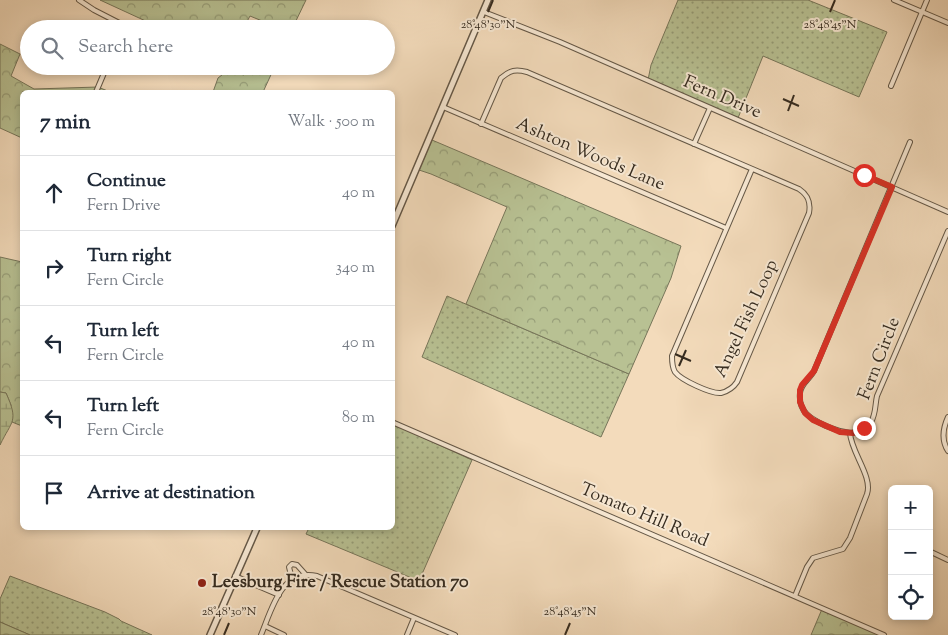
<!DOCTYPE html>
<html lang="en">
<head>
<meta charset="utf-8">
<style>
  body { margin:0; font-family:"Sorts Mill Goudy",serif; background:#f6f6f7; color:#1f2937 }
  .controls { position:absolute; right:15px; bottom:15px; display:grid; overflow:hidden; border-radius:8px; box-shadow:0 2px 8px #0003 }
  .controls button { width:45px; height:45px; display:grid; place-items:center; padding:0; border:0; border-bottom:1px solid #e0e1e3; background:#fff; color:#1f2937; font:25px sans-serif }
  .stop { position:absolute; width:15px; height:15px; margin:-11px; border:4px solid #d93025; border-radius:50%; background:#fff }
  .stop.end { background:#d93025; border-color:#fff; box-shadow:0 1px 5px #0008 }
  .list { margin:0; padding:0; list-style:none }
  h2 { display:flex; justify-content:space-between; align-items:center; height:65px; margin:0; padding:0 20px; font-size:21px }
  h2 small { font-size:16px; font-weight:400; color:#747a83 }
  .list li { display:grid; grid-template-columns:32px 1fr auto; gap:15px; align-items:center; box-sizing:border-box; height:75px; padding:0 20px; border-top:1px solid #e0e1e3 }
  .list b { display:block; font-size:19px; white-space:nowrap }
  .list p { margin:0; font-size:16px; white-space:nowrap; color:#747a83 }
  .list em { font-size:16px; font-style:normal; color:#747a83 }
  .icon { flex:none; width:28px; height:28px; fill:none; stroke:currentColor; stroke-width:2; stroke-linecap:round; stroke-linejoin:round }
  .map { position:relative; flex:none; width:948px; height:635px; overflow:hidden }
  .search { position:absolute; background:#fff; box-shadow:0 2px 8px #0003; left:20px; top:20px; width:375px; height:55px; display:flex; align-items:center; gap:12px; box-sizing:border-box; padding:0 18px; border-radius:28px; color:#747a83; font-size:19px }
  .panel { position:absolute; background:#fff; box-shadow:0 2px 8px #0003; left:20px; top:90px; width:375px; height:440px; border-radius:8px }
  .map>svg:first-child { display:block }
</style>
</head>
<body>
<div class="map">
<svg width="948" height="635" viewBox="0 0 948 635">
  <defs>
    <pattern id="grass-dots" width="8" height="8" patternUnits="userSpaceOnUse" patternTransform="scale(1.25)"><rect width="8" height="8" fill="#b8c193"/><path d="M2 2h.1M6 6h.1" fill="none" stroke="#969d78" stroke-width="1.8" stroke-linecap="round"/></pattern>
    <pattern id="forest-crowns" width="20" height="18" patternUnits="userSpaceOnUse" patternTransform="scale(1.25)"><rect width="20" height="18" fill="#b8c193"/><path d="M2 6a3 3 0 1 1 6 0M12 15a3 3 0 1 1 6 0" fill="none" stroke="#969d78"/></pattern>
    <pattern id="wetland-marsh" width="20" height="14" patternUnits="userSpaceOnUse" patternTransform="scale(1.25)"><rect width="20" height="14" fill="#b8c193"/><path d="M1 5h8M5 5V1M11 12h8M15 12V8" fill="none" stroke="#969d78"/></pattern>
  </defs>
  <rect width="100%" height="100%" fill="#f3dbbb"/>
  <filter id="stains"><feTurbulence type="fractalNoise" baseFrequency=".004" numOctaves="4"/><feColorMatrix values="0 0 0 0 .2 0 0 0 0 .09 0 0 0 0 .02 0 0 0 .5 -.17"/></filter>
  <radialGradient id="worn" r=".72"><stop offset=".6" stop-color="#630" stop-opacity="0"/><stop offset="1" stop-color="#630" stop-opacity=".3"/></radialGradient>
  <g fill="url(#grass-dots)" stroke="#77765a">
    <polygon points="678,0 808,0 887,32 859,97 763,56 738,118 648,80 651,65"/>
    <polygon points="447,296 629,374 601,437 422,357"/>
    <polygon points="393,424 472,460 419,581 306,534 309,528 392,528"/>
    <polygon points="10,576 105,612 119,619 121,621 152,635 30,635 0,622 0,599"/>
  </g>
  <g fill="url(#forest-crowns)" stroke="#77765a">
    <polygon points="100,0 306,0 292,29 272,29 272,25 250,16 243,29 163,29"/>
    <polygon points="0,44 20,54 11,76 34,89 98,87 110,92 22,92 22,138 0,128"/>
    <polygon points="243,66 275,66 263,92 213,92 218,78 227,71 244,75"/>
    <polygon points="432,140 681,246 671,278 629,374 466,304 507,207 431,174 419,170"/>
    <polygon points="0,257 22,262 22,426 12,422 11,405 6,393 0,392"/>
    <polygon points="822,609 882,635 811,635"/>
    <polygon points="0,622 30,635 0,635"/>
  </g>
  <path fill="url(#wetland-marsh)" stroke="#77765a" d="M0,392L6,393C19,422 12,420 0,445Z"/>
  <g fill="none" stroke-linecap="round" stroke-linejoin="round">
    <defs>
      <g id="minor">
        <polyline points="79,0 94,10 131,29"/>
        <polyline points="894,0 948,23"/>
        <polyline points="484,12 560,42 948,212"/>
        <polyline points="891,86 927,0"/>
        <polyline points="96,92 107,66"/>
        <polyline points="443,107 726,228"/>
        <path d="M481,124L501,78C510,70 516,69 527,72L799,189C808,195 811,202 809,213L737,382C733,388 729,391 721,393C711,394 681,380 675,372C672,367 672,362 672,356L752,169"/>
        <path d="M910,142L814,371C810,379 801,383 800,393C798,412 811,419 826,426C841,432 860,439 871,422C876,414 875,404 877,396L948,231"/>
        <polyline points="694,144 710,108"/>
        <path d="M948,417C943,428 941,440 948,451"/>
        <polyline points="392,422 884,635"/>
        <polyline points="929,551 948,560"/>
        <polyline points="235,576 279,595"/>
        <polyline points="292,579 289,567 292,564 297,565 306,575"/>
        <path d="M795,596L807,567L813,558L843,549L850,538L867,494C873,477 851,452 850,433"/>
        <polyline points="265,626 284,635"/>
        <path d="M261,635C272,609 281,568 317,576L455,635"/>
        <polyline points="407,635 414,618"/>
      </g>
      <g id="tertiary">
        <polyline points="392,226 488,0"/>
        <polyline points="210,635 257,528"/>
      </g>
    </defs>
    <use href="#minor" stroke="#655847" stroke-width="6"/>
    <use href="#tertiary" stroke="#655847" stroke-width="8"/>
    <use href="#minor" stroke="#f7e8d3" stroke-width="4"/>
    <use href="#tertiary" stroke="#f7e8d3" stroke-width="5"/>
  </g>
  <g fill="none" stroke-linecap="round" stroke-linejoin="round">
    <polyline stroke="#d93025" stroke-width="6" points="864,175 892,187 814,371 802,385 800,390 800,402 805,413 813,420 840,432 853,433 864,428"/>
  </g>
  <path fill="none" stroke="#362c20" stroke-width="2" d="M488,12L493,0M830,12L835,0M783,99L799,106M788,111L794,95M675,354L691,361M679,366L686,350M224,635L229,623M565,635L570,623"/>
  <circle fill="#8f2418" stroke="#f7e8d3" stroke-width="2" cx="202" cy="583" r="5"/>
  <g text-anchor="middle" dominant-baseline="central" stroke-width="4" stroke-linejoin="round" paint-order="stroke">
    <g font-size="18" fill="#362c20" stroke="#f7e8d3">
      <text transform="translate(722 98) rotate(23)">Fern Drive</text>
      <text transform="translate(590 155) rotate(23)">Ashton Woods Lane</text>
      <text transform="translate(747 319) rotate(-65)">Angel Fish Loop</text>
      <text transform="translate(880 359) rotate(-69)">Fern Circle</text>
      <text transform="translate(644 516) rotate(23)">Tomato Hill Road</text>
    </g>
    <g font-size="18" font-weight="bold" fill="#362c20" stroke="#f7e8d3" text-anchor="start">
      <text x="212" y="583">Leesburg Fire / Rescue Station 70</text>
    </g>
  </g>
  <g font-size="12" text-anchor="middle" fill="#362c20" stroke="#f7e8d3" stroke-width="4" stroke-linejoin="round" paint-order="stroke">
    <text x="488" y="28">28°48'30"N</text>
    <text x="830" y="28">28°48'45"N</text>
    <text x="229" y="615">28°48'30"N</text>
    <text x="570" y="615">28°48'45"N</text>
  </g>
  <rect width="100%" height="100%" filter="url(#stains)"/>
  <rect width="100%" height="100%" fill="url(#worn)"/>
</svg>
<div class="controls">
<button>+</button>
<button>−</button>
<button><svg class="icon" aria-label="locate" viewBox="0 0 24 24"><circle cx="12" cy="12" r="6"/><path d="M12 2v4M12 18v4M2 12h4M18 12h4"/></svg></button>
</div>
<div class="stop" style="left:864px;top:175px"></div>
<div class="stop end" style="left:864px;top:428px"></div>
<div class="search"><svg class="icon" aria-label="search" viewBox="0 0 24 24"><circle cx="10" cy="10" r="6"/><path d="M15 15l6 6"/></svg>Search here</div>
<section class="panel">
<h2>7 min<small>Walk · 500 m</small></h2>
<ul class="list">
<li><svg class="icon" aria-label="ahead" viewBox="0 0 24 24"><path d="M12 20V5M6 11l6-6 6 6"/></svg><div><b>Continue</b><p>Fern Drive</p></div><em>40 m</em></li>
<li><svg class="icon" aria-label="right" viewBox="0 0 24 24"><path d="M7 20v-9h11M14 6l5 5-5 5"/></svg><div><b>Turn right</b><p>Fern Circle</p></div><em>340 m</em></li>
<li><svg class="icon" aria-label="left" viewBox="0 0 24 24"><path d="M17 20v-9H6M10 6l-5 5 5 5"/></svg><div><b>Turn left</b><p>Fern Circle</p></div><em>40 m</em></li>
<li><svg class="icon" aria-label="left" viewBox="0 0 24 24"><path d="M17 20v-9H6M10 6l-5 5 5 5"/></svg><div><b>Turn left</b><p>Fern Circle</p></div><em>80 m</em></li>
<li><svg class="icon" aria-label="arrive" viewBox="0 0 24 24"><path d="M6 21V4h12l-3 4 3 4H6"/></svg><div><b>Arrive at destination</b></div></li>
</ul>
</section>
</div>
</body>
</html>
